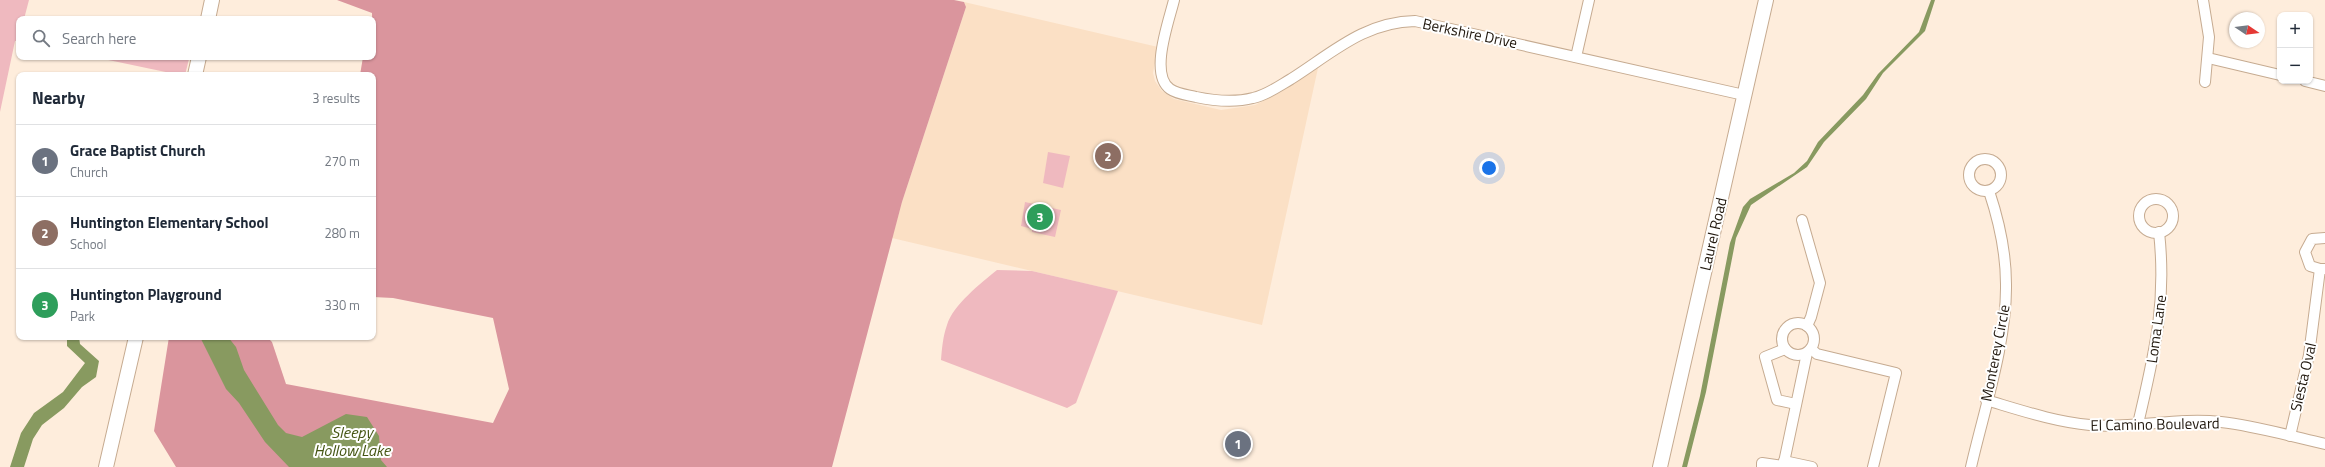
<!DOCTYPE html>
<html lang="en">
<head>
<meta charset="utf-8">
<style>
  body { margin:0; font-family:"Titillium Web",sans-serif; background:#f2f2f3; color:#1f2937 }
  .controls { position:absolute; right:12px; top:12px; display:grid; overflow:hidden; border-radius:8px; box-shadow:0 1px 3px #0004 }
  .controls button { width:36px; height:36px; display:grid; place-items:center; padding:0; border:0; border-bottom:1px solid #e0e1e3; background:#fff; color:#1f2937; font:20px sans-serif }
  .compass { position:absolute; left:2229px; top:12px; width:36px; height:36px; border-radius:50%; background:#fff; box-shadow:0 1px 3px #0004; rotate:103deg }
  .you { position:absolute; left:1489px; top:168px; width:14px; height:14px; margin:-10px; border:3px solid #fff; border-radius:50%; background:#1a73e8; box-shadow:0 0 0 6px #1a73e833 }
  .badge { display:grid; place-items:center; width:26px; height:26px; border-radius:50%; background:#2563eb; color:#fff; font-size:13px; font-weight:700 }
  .pin { position:absolute; translate:-50% -50%; border:2px solid #fff; box-shadow:0 1px 4px #0006 }
  .list { margin:0; padding:0; list-style:none }
  h2 { display:flex; justify-content:space-between; align-items:center; height:52px; margin:0; padding:0 16px; font-size:17px }
  h2 small { font-size:13px; font-weight:400; color:#747a83 }
  .list li { display:grid; grid-template-columns:26px 1fr auto; gap:12px; align-items:center; box-sizing:border-box; height:72px; padding:0 16px; border-top:1px solid #e0e1e3 }
  .list b { display:block; font-size:15px; white-space:nowrap }
  .list p { margin:0; font-size:13px; white-space:nowrap; color:#747a83 }
  .list em { font-size:13px; font-style:normal; color:#747a83 }
  .icon { flex:none; width:22px; height:22px; fill:none; stroke:currentColor; stroke-width:2; stroke-linecap:round; stroke-linejoin:round }
  .map { position:relative; flex:none; width:2325px; height:467px; overflow:hidden }
  .search { position:absolute; background:#fff; box-shadow:0 1px 3px #0004; left:16px; top:16px; width:360px; height:44px; display:flex; align-items:center; gap:10px; box-sizing:border-box; padding:0 14px; border-radius:8px; color:#747a83; font-size:15px }
  .panel { position:absolute; background:#fff; box-shadow:0 1px 3px #0004; left:16px; top:72px; width:360px; height:268px; border-radius:8px }
  .map>svg:first-child { display:block }
</style>
</head>
<body>
<div class="map">
<svg width="2325" height="467" viewBox="0 0 2325 467">
  <rect width="100%" height="100%" fill="#feeddc"/>
  <polygon fill="#fbe0c5" points="964,2 1158,47 1153,73 1155,81 1162,91 1174,99 1221,110 1255,105 1279,93 1318,68 1262,325 892,238 902,202 966,7"/>
  <g fill="#efb9bf">
    <polygon points="0,0 29,0 24,19 19,19 19,41 15,41 0,112"/>
    <polygon points="94,57 181,57 189,59 185,75 180,75"/>
    <polygon points="1048,152 1070,156 1063,188 1043,183"/>
    <polygon points="1025,202 1061,210 1055,237 1032,232 1032,229 1021,226"/>
    <path d="M997,270L1032,271L1118,291L1076,403L1067,408L941,360C942,348 943,336 947,325C953,305 981,283 997,270Z"/>
  </g>
  <polygon fill="#da959d" points="337,0 954,0 964,2 966,7 902,202 832,467 176,467 154,431 169,337 267,337 272,342 286,384 493,423 509,389 493,318 393,298 373,297 373,75 360,75 363,57 373,57 372,13"/>
  <g fill="#889a60">
    <polygon points="1931,0 1935,0 1925,31 1883,73 1866,99 1824,142 1807,167 1751,205 1736,238 1706,392 1687,467 1682,467 1700,396 1730,243 1743,207 1750,199 1794,173 1807,161 1818,142 1863,95 1878,74 1919,32"/>
    <polygon points="67,337 79,337 80,344 99,361 96,377 82,387 64,408 42,425 33,439 24,467 10,467 21,433 34,413 63,392 85,363 67,346"/>
    <polygon points="200,337 228,337 236,347 244,370 278,425 286,433 302,437 346,414 367,417 379,436 381,460 387,467 289,467 265,442 239,403 226,389"/>
  </g>
  <g fill="none" stroke-linecap="round" stroke-linejoin="round">
    <defs>
      <g id="street">
        <path d="M1174,0C1169,21 1149,74 1170,89C1177,94 1188,95 1196,97C1215,101 1234,103 1253,98C1267,95 1279,86 1291,79C1332,53 1364,22 1415,21L1744,95"/>
        <polyline points="2203,0 2209,37 2205,82"/>
        <polyline points="1576,57 1589,0"/>
        <polyline points="2208,58 2280,75"/>
        <polyline points="2305,81 2325,86"/>
        <circle cx="1985" cy="175" r="16"/>
        <circle cx="2156" cy="216" r="17"/>
        <polyline points="1802,220 1820,283 1811,317 1807,326"/>
        <polyline points="2325,238 2312,239 2305,252 2310,266 2320,269 2325,269"/>
        <circle cx="1798" cy="339" r="16"/>
        <polyline points="1785,349 1765,357 1777,400 1796,404"/>
        <polyline points="1811,349 1817,354 1896,373 1873,467"/>
        <path d="M1986,400C2020,410 2055,422 2090,425C2133,429 2177,417 2221,422C2256,426 2291,436 2325,444"/>
        <path d="M2138,424C2154,354 2167,305 2159,232"/>
        <polyline points="2290,436 2309,355 2320,269"/>
        <polyline points="1784,461 1812,467"/>
        <polyline points="1762,467 1762,463 1783,466"/>
        <polyline points="1783,467 1807,353"/>
        <path d="M1971,467C1984,410 2007,342 2006,284C2006,252 1999,221 1989,191"/>
      </g>
      <g id="secondary">
        <polyline points="208,19 212,0"/>
        <polyline points="195,75 199,57"/>
        <polyline points="106,467 136,337"/>
        <polyline points="1660,467 1766,0"/>
      </g>
    </defs>
    <use href="#street" stroke="#c6ab91" stroke-width="12"/>
    <use href="#secondary" stroke="#c6ab91" stroke-width="16"/>
    <use href="#street" stroke="#fff" stroke-width="10"/>
    <use href="#secondary" stroke="#fff" stroke-width="14"/>
  </g>
  <g text-anchor="middle" dominant-baseline="central" stroke-width="4" stroke-linejoin="round" paint-order="stroke">
    <g font-size="15" fill="#20170d" stroke="#fff">
      <text transform="translate(1470 33) rotate(12)">Berkshire Drive</text>
      <text transform="translate(1713 234) rotate(-77)">Laurel Road</text>
      <text transform="translate(2156 329) rotate(-82)">Loma Lane</text>
      <text transform="translate(1995 353) rotate(-79)">Monterey Circle</text>
      <text transform="translate(2303 377) rotate(-77)">Siesta Oval</text>
      <text transform="translate(2155 424) rotate(-1)">El Camino Boulevard</text>
    </g>
    <g font-size="16" font-style="italic" fill="#455513" stroke="#fff">
      <text x="352" y="432">Sleepy<tspan x="352" dy="18">Hollow Lake</tspan></text>
    </g>
  </g>
</svg>
<div class="controls">
<button>+</button>
<button>−</button>
</div>
<svg class="compass" viewBox="-18 -18 36 36"><path d="M0-13l5 13h-10z" fill="#e53935"/><path d="M0 13l5-13h-10z" fill="#747a83"/></svg>
<div class="you"></div>
<div class="pin badge" style="left:1238px;top:444px;background:#6b7280">1</div>
<div class="pin badge" style="left:1108px;top:156px;background:#8d6e63">2</div>
<div class="pin badge" style="left:1040px;top:217px;background:#2e9e5b">3</div>
<div class="search"><svg class="icon" aria-label="search" viewBox="0 0 24 24"><circle cx="10" cy="10" r="6"/><path d="M15 15l6 6"/></svg>Search here</div>
<section class="panel">
<h2>Nearby<small>3 results</small></h2>
<ul class="list">
<li><span class="badge" style="background:#6b7280">1</span><div><b>Grace Baptist Church</b><p>Church</p></div><em>270 m</em></li>
<li><span class="badge" style="background:#8d6e63">2</span><div><b>Huntington Elementary School</b><p>School</p></div><em>280 m</em></li>
<li><span class="badge" style="background:#2e9e5b">3</span><div><b>Huntington Playground</b><p>Park</p></div><em>330 m</em></li>
</ul>
</section>
</div>
</body>
</html>
